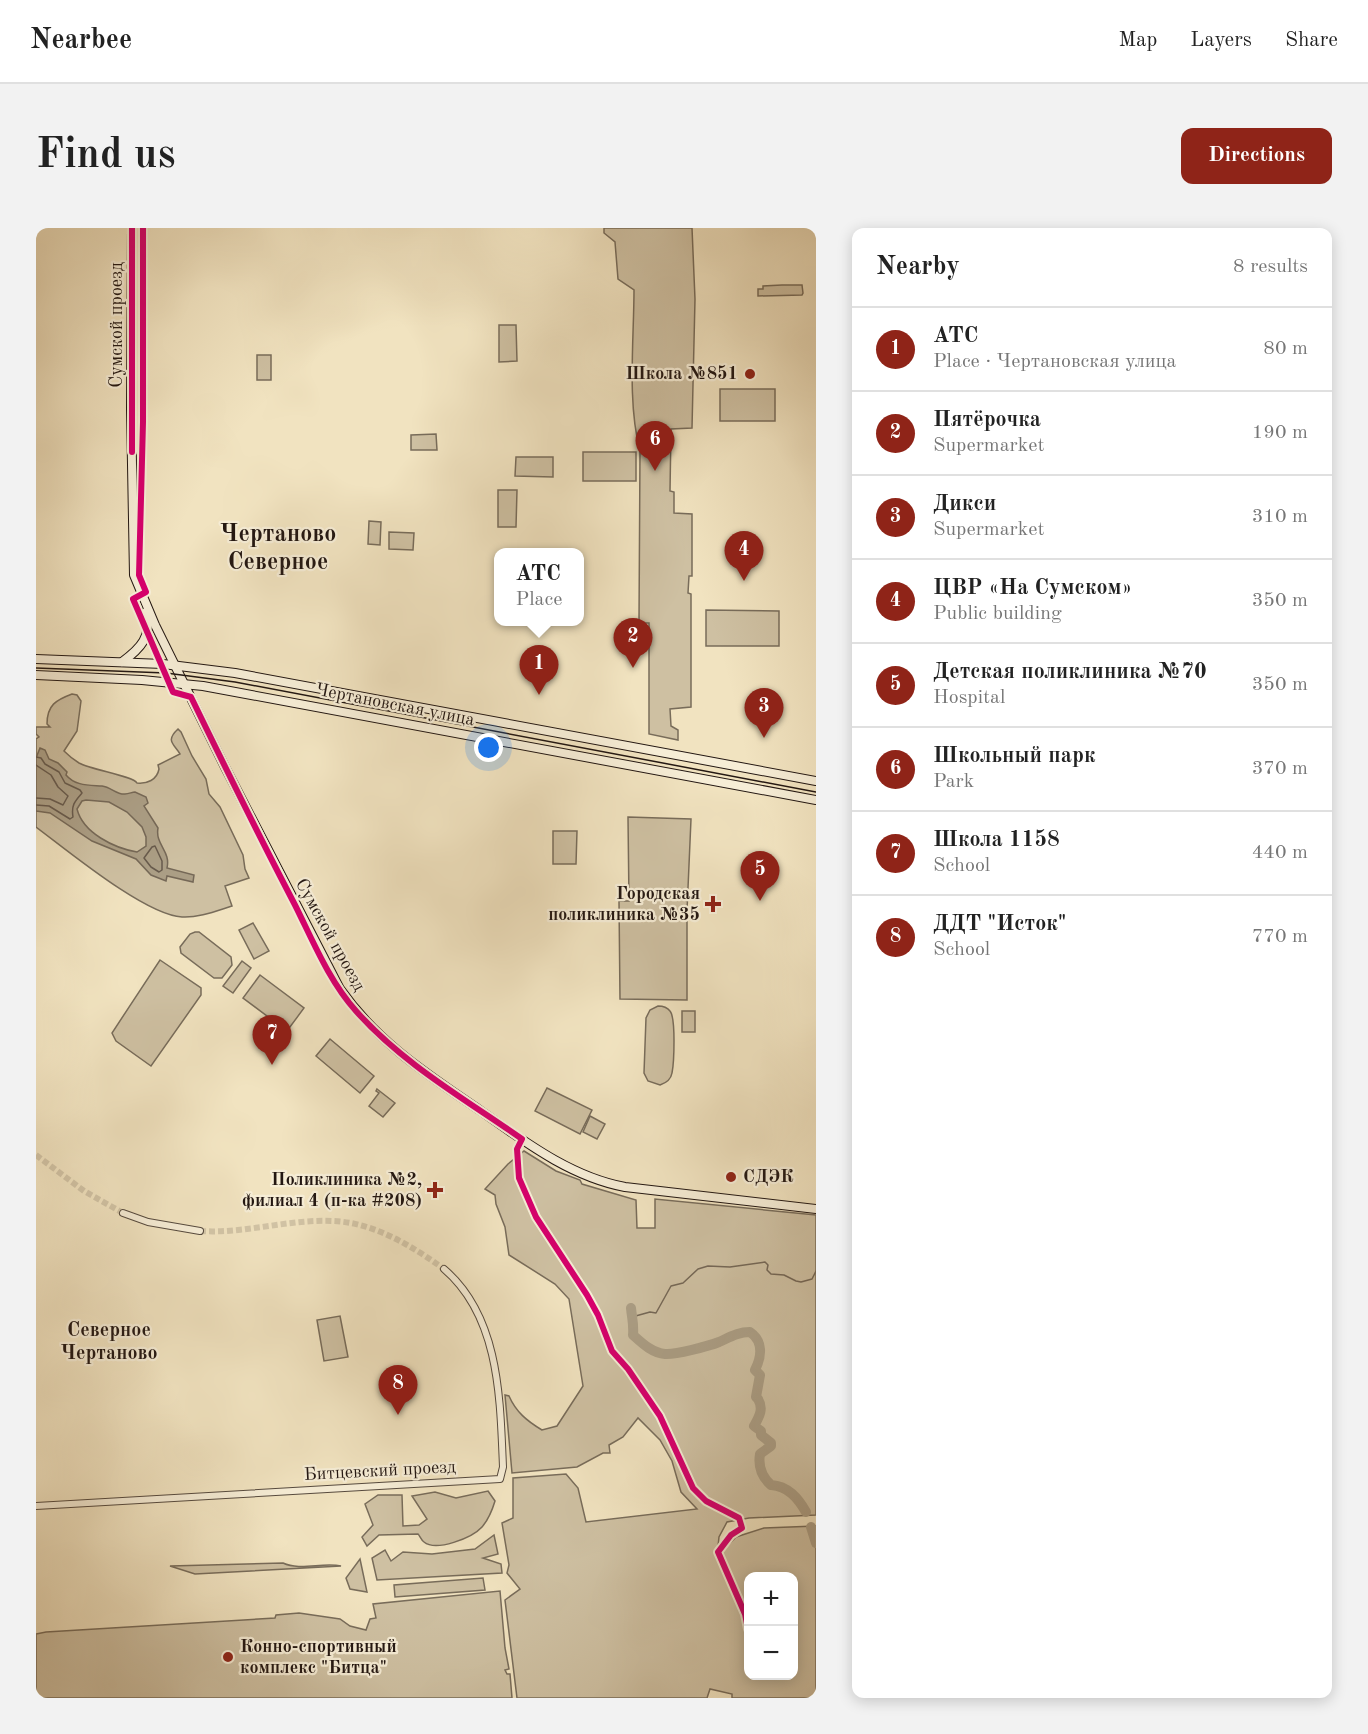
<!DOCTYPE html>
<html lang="en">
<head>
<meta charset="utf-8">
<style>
  body { margin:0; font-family:"Old Standard TT",serif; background:#f2f2f2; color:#222 }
  .controls { position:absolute; right:18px; bottom:18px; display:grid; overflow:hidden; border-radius:12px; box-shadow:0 3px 15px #0003 }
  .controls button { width:54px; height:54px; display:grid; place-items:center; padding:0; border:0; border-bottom:2px solid #e0e0e0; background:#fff; color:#222; font:30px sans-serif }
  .you { position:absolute; left:453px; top:520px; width:21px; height:21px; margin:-15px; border:4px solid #fff; border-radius:50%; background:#1a73e8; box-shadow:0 0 0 9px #1a73e833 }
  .badge { display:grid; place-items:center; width:39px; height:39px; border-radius:50%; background:#8f2418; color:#fff; font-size:20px; font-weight:700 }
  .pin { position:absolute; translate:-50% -50px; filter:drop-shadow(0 2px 3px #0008) }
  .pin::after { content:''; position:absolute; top:32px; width:21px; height:18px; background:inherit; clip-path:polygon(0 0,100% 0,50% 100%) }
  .popup { position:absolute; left:458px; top:320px; width:90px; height:78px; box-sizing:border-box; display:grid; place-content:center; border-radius:12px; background:#fff; filter:drop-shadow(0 2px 4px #0005); font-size:20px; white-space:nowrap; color:#767676 }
  .popup b { font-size:22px; color:#222 }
  .popup::after { content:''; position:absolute; left:50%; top:100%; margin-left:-12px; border:12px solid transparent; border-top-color:#fff }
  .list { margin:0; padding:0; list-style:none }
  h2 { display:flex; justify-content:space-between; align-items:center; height:78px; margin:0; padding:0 24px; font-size:26px }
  h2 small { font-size:20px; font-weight:400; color:#767676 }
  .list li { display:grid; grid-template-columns:39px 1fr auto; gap:18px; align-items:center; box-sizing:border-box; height:84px; padding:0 24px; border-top:2px solid #e0e0e0 }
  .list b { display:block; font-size:22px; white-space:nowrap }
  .list p { margin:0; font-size:20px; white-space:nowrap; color:#767676 }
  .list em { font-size:20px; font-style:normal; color:#767676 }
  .map { position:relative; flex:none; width:780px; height:1470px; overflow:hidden; border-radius:12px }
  header { display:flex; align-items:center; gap:36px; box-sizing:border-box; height:84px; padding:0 30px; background:#fff; border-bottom:2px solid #e0e0e0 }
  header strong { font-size:28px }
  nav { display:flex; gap:33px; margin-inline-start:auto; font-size:21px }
  .intro { display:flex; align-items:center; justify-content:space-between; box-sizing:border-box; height:144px; padding:0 36px }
  h1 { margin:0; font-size:42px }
  .button { padding:15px 27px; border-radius:12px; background:#8f2418; color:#fff; font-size:21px; font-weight:700 }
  main { display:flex; gap:36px; padding:0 36px }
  aside { flex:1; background:#fff; border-radius:12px; box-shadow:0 3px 15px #0003 }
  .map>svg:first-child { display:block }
</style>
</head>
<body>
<header>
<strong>Nearbee</strong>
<nav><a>Map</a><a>Layers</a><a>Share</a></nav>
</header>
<div class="intro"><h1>Find us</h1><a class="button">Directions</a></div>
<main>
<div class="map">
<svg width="780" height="1470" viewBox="0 0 780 1470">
  <rect width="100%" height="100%" fill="#f1e3c0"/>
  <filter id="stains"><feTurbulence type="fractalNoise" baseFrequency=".00333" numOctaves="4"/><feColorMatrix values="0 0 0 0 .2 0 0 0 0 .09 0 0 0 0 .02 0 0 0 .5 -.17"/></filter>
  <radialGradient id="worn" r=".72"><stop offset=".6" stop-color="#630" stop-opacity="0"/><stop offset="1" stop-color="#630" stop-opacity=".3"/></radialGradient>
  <g fill="#cec0a2" stroke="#786c5a" stroke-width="1.5" fill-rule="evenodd">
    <path d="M568,0H656L659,71L656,200L635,201L634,263L638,264V285L656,286V348H653L652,365L655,366V479L634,481L635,498L642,502V512L613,506V395H603L604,223C591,174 598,112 598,62L582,51L579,14L568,5Z"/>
    <polygon points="746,57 766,57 767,65 766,67 722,68 722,61 727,61 727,58"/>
    <polygon points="463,97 480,97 481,133 463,134"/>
    <rect x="221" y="127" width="14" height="25"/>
    <rect x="684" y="161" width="55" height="32"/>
    <polygon points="400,206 401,222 375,222 375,207"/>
    <rect x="547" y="224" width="53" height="29"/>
    <polygon points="480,229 517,229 517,249 479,248"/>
    <polygon points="462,262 481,262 480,299 462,299"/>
    <polygon points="333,293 345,294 344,317 332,316"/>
    <polygon points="353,304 378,305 377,322 353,321"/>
    <polygon points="670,382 743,383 743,418 670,418"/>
    <path d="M36,466L41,467L45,473L41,503L28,523C32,527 38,532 43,535C56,542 97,548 101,555C111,556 121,552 123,541L122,537L144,526C138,516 129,513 142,501L145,504L156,528L170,551L173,566L184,579L207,627L209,641L213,650L189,658L196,678C180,683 162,690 146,689C109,687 31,622 0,599V511L3,509L0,506V499H14L11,496C11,477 20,472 36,466Z"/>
    <polygon points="592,589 655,591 651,683 651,772 584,771 583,673 593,673"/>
    <polygon points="517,603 541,603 540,636 517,636"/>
    <polygon points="217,695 233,723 218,731 203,702"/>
    <polygon points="159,704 163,704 195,729 196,737 186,750 178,750 145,725 144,719 154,706"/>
    <polygon points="124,732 165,760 165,767 115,838 80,813 76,805"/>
    <polygon points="206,733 215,740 197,765 187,758"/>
    <polygon points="224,747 268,780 251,803 207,770"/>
    <path d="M622,778C627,778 631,779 634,783C640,790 638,835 636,845C635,851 630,855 624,857L612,853L608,845L610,790L614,782Z"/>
    <rect x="646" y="783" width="13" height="21"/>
    <polygon points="294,811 338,848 324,865 280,828"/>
    <polygon points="511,860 556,882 544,906 499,883"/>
    <polygon points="341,861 359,875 347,889 333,878 343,865 340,863"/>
    <polygon points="554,888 569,896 561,911 547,904"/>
    <path d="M488,923L520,943L544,952L546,956L600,972L601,1000H619V971L780,987V1287L713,1290L691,1294L683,1309L681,1328L700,1309L728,1300L780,1298V1470H696V1466L674,1461L671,1470H481L469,1372L484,1361L471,1345L473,1337L466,1295L477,1290V1250L530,1246L542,1260L550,1294L661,1281L645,1264L636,1233L624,1212L602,1190L587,1209L573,1217L574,1225H567L541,1239L476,1245L469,1167L473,1168C480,1184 491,1193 506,1202L521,1198L547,1158L533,1071L519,1056L473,1027L469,999L460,976L459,967L449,961L472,936ZM712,1348H758V1448H712Z"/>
    <polygon points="304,1088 312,1129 288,1133 281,1092"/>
    <path d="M452,1263L459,1273C456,1283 453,1291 446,1299C436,1310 400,1324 388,1314C385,1312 384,1308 382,1306L343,1307L331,1318L326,1309L337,1297L329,1276L342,1267H366L367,1298L383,1297L391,1291L376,1268L399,1264L420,1270Z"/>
    <polygon points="458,1307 462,1326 447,1330 465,1336 466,1345 341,1352 336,1330 349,1322 355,1333 367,1324 396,1326 439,1321"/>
    <polygon points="324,1331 331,1364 314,1361 310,1350"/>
    <path d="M247,1335C264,1343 287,1334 305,1338L159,1346L134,1338Z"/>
    <polygon points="447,1350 449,1362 359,1369 358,1357"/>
    <polygon points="464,1363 469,1420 473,1441 469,1442 471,1446 474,1446 476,1470 0,1470 0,1406 10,1404 239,1390 240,1387 263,1385 304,1391 314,1398 330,1402 334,1391 340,1390 337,1376"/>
  </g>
  <path fill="#ab9e85" stroke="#756857" stroke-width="1.5" fill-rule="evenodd" d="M4,520L9,522L13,531L22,535L31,544L30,547C39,558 53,557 66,558C75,559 81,567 89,566C93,566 96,564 99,564L110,569L112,575L108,578L122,600C119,617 135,623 131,640L158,647L157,654L131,648L130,653L115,647L100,631L56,613L14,585L0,583V530ZM50,572L73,574L91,584L106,599L110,609V618L101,624C78,620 47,605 41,581L46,573Z"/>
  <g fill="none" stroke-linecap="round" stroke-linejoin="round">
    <g stroke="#675a4c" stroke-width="1.5">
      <path d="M0,529L5,530L9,536L23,544L29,555L44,562L46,565C39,573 35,577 37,589L34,591L13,578L0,577"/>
      <polyline points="0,537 15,547 22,559 32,568 27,577 14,571 0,570"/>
      <polygon points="119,618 126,633 126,642 123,644 115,639 108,630 116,619"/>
    </g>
    <polyline stroke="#756857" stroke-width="1.5" points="596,1089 614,1084 620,1085 635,1058 647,1055 662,1041 672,1038 694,1039 729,1034 732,1037 731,1042 735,1046 748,1047 760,1053 765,1054 776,1051 780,1043"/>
    <g stroke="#ab9e85" stroke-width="10">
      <path d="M595,1080C596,1091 598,1096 597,1107C606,1115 616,1125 629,1126C639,1127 673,1118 683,1114C694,1109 702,1104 714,1104C727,1113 726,1128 719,1142L724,1147L720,1169L722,1171C728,1181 723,1189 718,1198L725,1203V1207L735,1215V1218L724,1226C722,1238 726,1249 735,1257C752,1258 762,1270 770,1284"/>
      <polyline points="775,1299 780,1315"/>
    </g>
    <g stroke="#d2c4a6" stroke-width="6" stroke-dasharray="6 3" stroke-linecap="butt">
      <polyline points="0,927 48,963 87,985"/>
      <path d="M164,1003C209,1006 252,991 296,993C337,994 376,1018 408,1041"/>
    </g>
    <defs>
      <g id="street">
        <polyline points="87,985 112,994 164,1003"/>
        <path d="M0,1278L464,1251L467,1239C464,1171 464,1089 408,1041"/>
      </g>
      <g id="secondary">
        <path d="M96,0L95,181L98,347L119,397L189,539L304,761C342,815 391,846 445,883C489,914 535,949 589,959L780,981"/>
        <polyline points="0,431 127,436 199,445 780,553"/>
        <path d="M86,434C104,421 117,408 110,384"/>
        <polyline points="0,447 106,452 167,458 780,572"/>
      </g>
    </defs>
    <use href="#street" stroke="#564a3e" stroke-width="8"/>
    <use href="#secondary" stroke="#231712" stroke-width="10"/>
    <use href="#street" stroke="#f6edd6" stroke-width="6"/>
    <use href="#secondary" stroke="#f6edd6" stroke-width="8"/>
    <polyline stroke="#231712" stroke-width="1.5" points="0,440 130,445 199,454 780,564"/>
    <defs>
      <g id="cycleway">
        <path d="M107,0V194L103,347L110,364L97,371L137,464L155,469C189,539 223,608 259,677C277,713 293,753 320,783C367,836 429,871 486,911L481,921L483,950L500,989L551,1067L562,1087L576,1123L592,1141L624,1188L657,1260L670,1273L703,1290L706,1300L695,1307L682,1324L709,1386L712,1401"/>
        <polyline points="96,224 96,0"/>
      </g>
    </defs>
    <use href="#cycleway" stroke="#f6edd6" stroke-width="10"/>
    <use href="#cycleway" stroke="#d6006c" stroke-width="6"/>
  </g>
  <g fill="#8f2418" stroke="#f6edd6" stroke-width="2">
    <circle cx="714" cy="146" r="6"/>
    <path d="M674 667h6v6h6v6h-6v6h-6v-6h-6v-6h6z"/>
    <circle cx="695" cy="949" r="6"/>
    <path d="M396 953h6v6h6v6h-6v6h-6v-6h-6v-6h6z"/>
    <circle cx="192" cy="1429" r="6"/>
  </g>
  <g text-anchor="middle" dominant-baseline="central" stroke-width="4.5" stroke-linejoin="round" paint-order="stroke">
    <g font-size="18" fill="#231712" stroke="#f6edd6">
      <text transform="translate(81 97) rotate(-90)">Сумской проезд</text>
      <text transform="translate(359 477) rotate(11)">Чертановская улица</text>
      <text transform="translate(294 707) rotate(61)">Сумской проезд</text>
      <text transform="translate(344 1243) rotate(-3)">Битцевский проезд</text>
    </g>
    <g font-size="18" font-weight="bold" fill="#231712" stroke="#f6edd6" text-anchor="end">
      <text x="702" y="146">Школа №851</text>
      <text x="664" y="666">Городская<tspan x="664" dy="21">поликлиника №35</tspan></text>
      <text x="707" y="949" text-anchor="start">СДЭК</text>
      <text x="386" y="952">Поликлиника №2,<tspan x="386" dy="21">филиал 4 (п-ка #208)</tspan></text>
      <text x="204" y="1419" text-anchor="start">Конно-спортивный<tspan x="204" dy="21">комплекс "Битца"</tspan></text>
    </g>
    <g font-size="20" font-weight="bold" fill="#231712" stroke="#f6edd6">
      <text x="73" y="1103">Северное<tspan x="73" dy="23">Чертаново</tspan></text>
    </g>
    <g font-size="24" font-weight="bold" fill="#231712" stroke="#f6edd6">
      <text x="242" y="307">Чертаново<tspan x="242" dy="28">Северное</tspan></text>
    </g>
  </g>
  <rect width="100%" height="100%" filter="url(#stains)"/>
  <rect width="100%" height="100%" fill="url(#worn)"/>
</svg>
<div class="controls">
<button>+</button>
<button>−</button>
</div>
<div class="you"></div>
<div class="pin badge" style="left:503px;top:467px">1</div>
<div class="popup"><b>АТС</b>Place</div>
<div class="pin badge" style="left:597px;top:440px">2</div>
<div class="pin badge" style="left:728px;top:510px">3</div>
<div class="pin badge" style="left:708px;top:353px">4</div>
<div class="pin badge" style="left:724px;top:673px">5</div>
<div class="pin badge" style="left:619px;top:243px">6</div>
<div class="pin badge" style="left:236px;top:837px">7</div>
<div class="pin badge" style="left:362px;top:1187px">8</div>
</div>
<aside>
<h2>Nearby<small>8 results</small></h2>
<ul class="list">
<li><span class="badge">1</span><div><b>АТС</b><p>Place · Чертановская улица</p></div><em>80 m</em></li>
<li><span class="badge">2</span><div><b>Пятёрочка</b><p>Supermarket</p></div><em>190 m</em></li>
<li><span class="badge">3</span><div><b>Дикси</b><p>Supermarket</p></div><em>310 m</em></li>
<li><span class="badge">4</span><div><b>ЦВР «На Сумском»</b><p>Public building</p></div><em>350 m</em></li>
<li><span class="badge">5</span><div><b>Детская поликлиника №70</b><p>Hospital</p></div><em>350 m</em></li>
<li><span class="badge">6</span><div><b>Школьный парк</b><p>Park</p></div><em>370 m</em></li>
<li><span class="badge">7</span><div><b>Школа 1158</b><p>School</p></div><em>440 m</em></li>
<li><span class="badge">8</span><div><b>ДДТ &quot;Исток&quot;</b><p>School</p></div><em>770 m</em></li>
</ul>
</aside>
</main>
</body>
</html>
